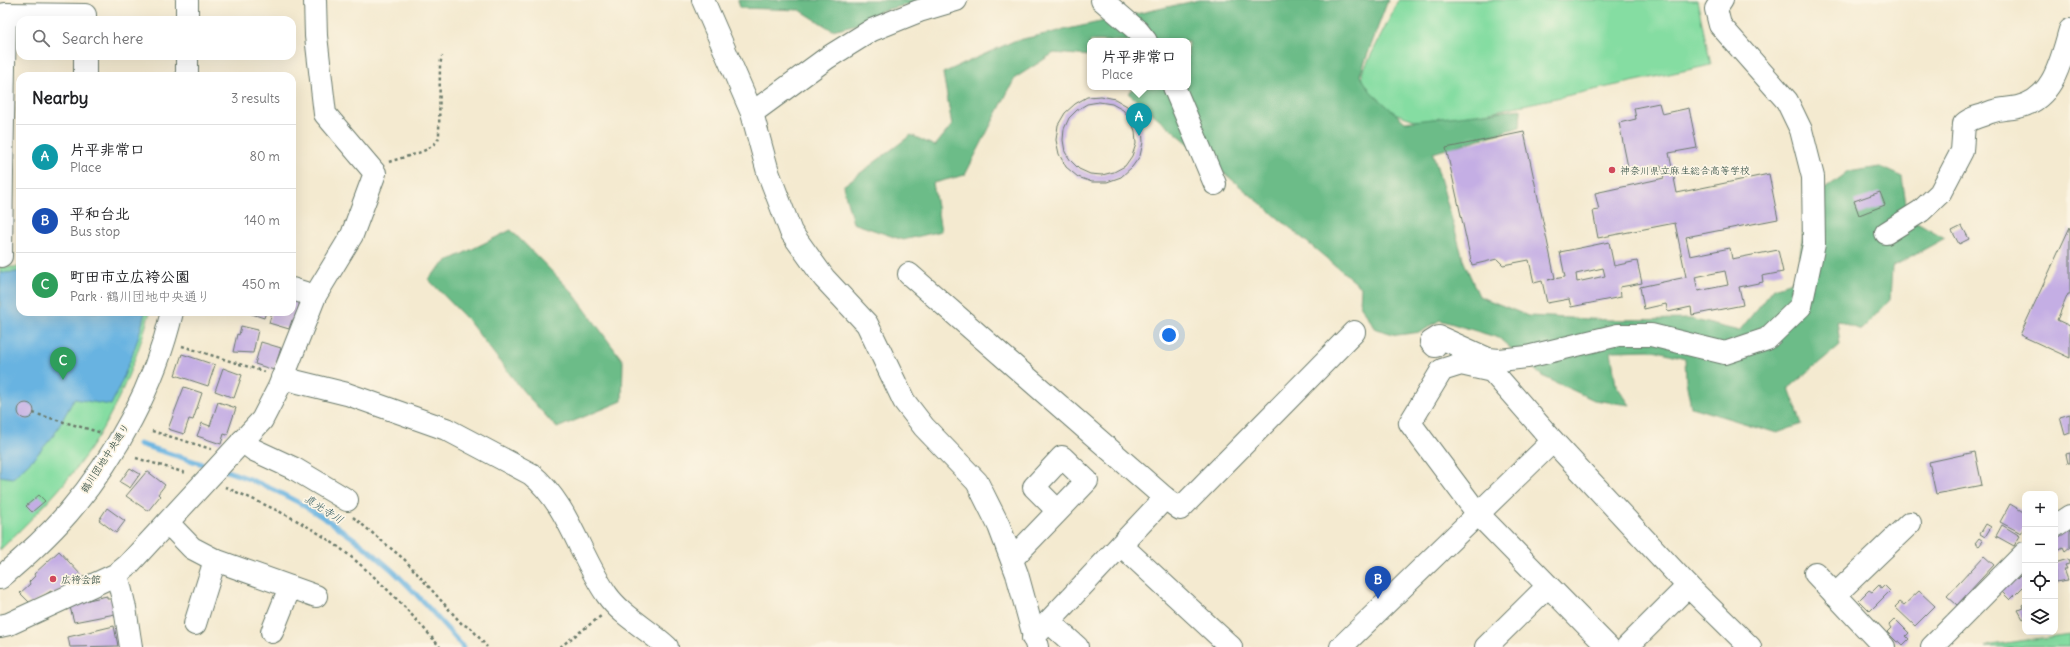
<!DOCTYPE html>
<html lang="en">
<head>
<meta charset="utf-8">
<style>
  body { margin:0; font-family:Delius,"Klee One",sans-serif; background:#f2f2f2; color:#202124 }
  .controls { position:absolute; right:12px; bottom:12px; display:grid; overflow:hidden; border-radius:8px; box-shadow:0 4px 16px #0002 }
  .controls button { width:36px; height:36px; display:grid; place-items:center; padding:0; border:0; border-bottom:1px solid #e0e0e0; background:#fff; color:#202124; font:20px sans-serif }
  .you { position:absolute; left:1169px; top:335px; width:14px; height:14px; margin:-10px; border:3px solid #fff; border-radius:50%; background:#1a73e8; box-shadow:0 0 0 6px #1a73e833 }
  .badge { display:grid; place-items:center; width:26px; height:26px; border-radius:50%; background:#d1495b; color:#fff; font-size:13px; font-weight:700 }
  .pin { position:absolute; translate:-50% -33px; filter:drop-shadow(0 1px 2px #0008) }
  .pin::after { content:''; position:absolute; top:21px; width:14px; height:12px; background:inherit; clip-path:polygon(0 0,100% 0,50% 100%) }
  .popup { position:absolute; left:1087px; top:38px; width:104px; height:52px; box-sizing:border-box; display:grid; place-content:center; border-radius:8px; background:#fff; filter:drop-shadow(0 1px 3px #0005); font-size:13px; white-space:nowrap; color:#757577 }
  .popup b { font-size:15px; color:#202124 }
  .popup::after { content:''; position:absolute; left:50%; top:100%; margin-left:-8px; border:8px solid transparent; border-top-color:#fff }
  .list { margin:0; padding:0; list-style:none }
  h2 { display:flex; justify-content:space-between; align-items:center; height:52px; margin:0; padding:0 16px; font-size:17px }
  h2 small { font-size:13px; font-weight:400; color:#757577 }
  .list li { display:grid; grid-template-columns:26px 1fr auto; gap:12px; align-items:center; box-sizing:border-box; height:64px; padding:0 16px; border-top:1px solid #e0e0e0 }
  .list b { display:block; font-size:15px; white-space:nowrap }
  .list p { margin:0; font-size:13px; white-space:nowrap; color:#757577 }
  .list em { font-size:13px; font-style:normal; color:#757577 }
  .icon { flex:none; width:22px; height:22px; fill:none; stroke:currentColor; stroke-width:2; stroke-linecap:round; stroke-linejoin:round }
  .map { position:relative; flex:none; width:2070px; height:647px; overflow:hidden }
  .search { position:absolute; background:#fff; box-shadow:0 4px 16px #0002; left:16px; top:16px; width:280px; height:44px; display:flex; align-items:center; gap:10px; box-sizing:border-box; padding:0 14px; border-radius:12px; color:#757577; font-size:15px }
  .panel { position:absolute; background:#fff; box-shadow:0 4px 16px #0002; left:16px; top:72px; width:280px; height:244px; border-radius:12px }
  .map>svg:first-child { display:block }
</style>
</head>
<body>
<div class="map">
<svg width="2070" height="647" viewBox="0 0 2070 647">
  <rect width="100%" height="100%" fill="#fcf5e5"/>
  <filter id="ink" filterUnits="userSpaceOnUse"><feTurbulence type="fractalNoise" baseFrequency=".025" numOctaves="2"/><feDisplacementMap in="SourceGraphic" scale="8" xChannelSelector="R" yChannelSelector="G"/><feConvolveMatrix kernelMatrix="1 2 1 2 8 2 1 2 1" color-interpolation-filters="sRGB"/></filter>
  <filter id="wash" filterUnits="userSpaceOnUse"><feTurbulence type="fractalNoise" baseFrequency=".012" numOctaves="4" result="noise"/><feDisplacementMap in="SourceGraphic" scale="16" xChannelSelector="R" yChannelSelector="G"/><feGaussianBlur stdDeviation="0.9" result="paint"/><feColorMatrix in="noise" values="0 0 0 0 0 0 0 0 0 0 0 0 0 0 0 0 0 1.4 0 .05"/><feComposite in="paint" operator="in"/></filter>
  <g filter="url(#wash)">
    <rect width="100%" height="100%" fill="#f4ead0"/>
    <g fill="#85dda2" stroke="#528d6b">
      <polygon points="1399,0 1697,0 1711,65 1429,125 1377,107 1365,95 1362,73"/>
      <path d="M0,267H20V312H150C135,365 113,419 80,463C57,495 28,522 0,550Z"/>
      <polygon points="2070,634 2070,647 1985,647 1992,645"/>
    </g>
    <g fill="#6cbc88" stroke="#467c5e">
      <polygon points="738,0 928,0 880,11 858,24 832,30 800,10 740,8"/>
      <polygon points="1199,0 1388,0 1360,75 1371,92 1405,122 1521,109 1520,127 1433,153 1464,262 1479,296 1528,316 1610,320 1691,319 1739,331 1774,288 1797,280 1807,202 1848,172 1880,167 1902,177 1908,217 1945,238 1892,267 1890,300 1861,330 1837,320 1840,345 1789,388 1802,424 1777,433 1691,407 1686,381 1685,358 1654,350 1611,351 1616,385 1630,405 1594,400 1542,376 1499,338 1440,320 1421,332 1397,335 1376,329 1360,305 1361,287 1128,93 1135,87 1188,87 1188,41 1090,41 1090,56 1054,53 1015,78 965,175 933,183 941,231 903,240 853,223 843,186 911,135 935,146 952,125 943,73 1014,41"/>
      <polygon points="511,230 573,293 623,361 622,401 557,428 523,391 467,319 428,279 446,262"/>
    </g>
    <path fill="#68b3e1" stroke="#44788a" d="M17,272H20V312H145C138,344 125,375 111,405L74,399L54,435L36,456L13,478L0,476V273Z"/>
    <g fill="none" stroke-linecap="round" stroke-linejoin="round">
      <g stroke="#68b3e1" stroke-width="5">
        <polyline points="139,444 212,467"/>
        <path d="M224,470C286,490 345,527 393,571C418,594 440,621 463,647"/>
      </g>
    </g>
    <g id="blocks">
      <g fill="#c4aee4" fill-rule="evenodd">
        <path d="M1101,96L1115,99L1127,106L1136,116L1142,128L1143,142L1140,156L1132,167L1121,177L1107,182H1092L1078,177L1066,167L1059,154L1056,140L1058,125L1065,113L1075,104L1087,97ZM1099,102L1112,104L1123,110L1131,120L1135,131L1136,144L1132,156L1125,166L1114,172L1102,175L1090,174L1079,169L1071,161L1065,152L1063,140L1064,129L1069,118L1077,110L1087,104Z"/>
        <path d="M1659,103L1662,114L1689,108L1697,148L1669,153L1677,193L1769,174L1778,219L1686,237L1690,256L1730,248L1732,259L1778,250L1783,272L1762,276L1763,282L1739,287L1743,305L1692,315L1691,307L1668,312L1666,304L1644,309L1640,287L1686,277L1675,223L1598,238L1593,211L1599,210L1595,193L1664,178L1661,166L1629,172L1619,123L1636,119L1634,108ZM1725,271L1728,285L1698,291L1695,277Z"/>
        <path d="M1524,132L1555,278L1548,280L1565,277L1560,252L1609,242L1614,266L1637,261L1642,283L1620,287L1621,297L1571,307L1569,299L1547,303L1542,281L1534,283L1529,260L1503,265L1497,259L1472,265L1446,148ZM1603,268L1605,276L1577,282L1576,274Z"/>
        <polygon points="1880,192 1885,205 1859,215 1854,201"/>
        <polygon points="1962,226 1969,239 1959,244 1952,231"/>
        <polygon points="2070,227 2070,294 2068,294 2057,320 2070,326 2070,358 2020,335"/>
        <polygon points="292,300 300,302 295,321 292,320 289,329 269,323 272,312 292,312"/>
        <polygon points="246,312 266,312 264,318"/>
        <polygon points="241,326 258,330 253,353 233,352 237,334 239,335"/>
        <polygon points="261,342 281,348 274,370 255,364"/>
        <polygon points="182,354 215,365 208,386 175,375"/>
        <polygon points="223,368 242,375 234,398 215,391"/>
        <polygon points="184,387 202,393 193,420 189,419 184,434 168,429"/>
        <polygon points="218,402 236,408 227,435 224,434 221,444 197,436 202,423 210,426"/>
        <circle cx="26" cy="411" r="8"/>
        <polygon points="2070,414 2070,433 2065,435 2060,417"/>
        <polygon points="1975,452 1982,485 1936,494 1929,462"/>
        <polygon points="2070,453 2070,463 2068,463 2066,454"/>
        <polygon points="130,468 140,474 130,488 120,482"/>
        <polygon points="147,471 165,485 158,494 160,496 148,511 126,496"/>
        <polygon points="39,495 45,501 32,512 26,506"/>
        <polygon points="2010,504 2025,513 2025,526 2021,533 2000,522"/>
        <polygon points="107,508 125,521 116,533 99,520"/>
        <polygon points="2070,522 2070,547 2065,551 2063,547 2055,552 2055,532"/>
        <polygon points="1986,524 1991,527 1985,537 1980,534"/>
        <polygon points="2002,525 2020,536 2014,546 1996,536"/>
        <polygon points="1979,538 1983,541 1979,546 1975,543"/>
        <polygon points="59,551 80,574 62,590 54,594 51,591 31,604 20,593 30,584 29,582 35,576 34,574"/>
        <polygon points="1984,556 1994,565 1957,605 1947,596"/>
        <polygon points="2068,559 2069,564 2065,565 2067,569 2064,569 2068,580 2055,582 2055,563"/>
        <polygon points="2014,575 2017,579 2020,576 2025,581 2025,585 2010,600 2000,590"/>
        <polygon points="1879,585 1881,588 1884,585 1890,591 1870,611 1859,600 1869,590 1872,592"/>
        <polygon points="1919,591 1935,606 1915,626 1895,607 1900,602 1904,605"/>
        <polygon points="107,596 107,599 112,599 115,614 74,622 70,607 75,606 74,603"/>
        <polygon points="2025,603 2025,618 2023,619 2018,610 2023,608 2022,605"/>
        <polygon points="1895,619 1909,633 1906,636 1909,639 1903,645 1899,641 1897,642 1887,632 1891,628 1889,625"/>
        <polygon points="114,626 118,646 70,647 68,637"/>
      </g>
    </g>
  </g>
  <g filter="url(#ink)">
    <use href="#blocks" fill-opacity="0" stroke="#6a7a6b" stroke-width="1"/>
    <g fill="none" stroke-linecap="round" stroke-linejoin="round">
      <defs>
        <g id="minor">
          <polyline points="703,0 752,113 768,172 791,232 824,278 867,324 904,401 924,427 977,482 999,526 1017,574 1037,647"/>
          <polyline points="1102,0 1138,31 1146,41"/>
          <polyline points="187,20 187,0"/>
          <polyline points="85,76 85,56"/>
          <polyline points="187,76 187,56"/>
          <polyline points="1174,87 1215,184"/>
          <polyline points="752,113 827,58 872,30 919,11 956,0"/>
          <polyline points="0,172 2,172 1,256"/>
          <polyline points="2,172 5,14 85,15 85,20"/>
          <path d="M1886,233L1921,211L1940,193L1962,151L1964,124C1973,116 1978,118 1988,113C2002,107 2005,110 2018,107C2054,99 2061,60 2070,30"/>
          <polyline points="909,274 1165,498 1180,509 1354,332"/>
          <polyline points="292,289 315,296"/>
          <polyline points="1435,346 1431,342 1439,337 1488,359 1500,360 1527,357 1618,335 1651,335 1725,353 1767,339 1801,306 1814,244 1813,177 1801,130 1787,101 1720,25 1716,9 1722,0"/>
          <path d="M282,378L347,394L446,429L531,474C569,505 579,555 607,595C622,616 648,629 667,647"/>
          <polyline points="242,441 254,450 295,469 347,500"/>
          <polyline points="168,523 192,548 215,560 316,596"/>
          <polyline points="2055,526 2070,516"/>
          <polyline points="1121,545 1231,647"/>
          <polyline points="1012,559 1087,481 1062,457 1034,487 1058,511"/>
          <polyline points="1815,573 1884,647"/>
          <polyline points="117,574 125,608 131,647"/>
          <path d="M0,578C24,558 47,537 68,513C116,457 155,385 172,312"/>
          <polyline points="1835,595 1910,523"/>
          <polyline points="1049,622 1077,647"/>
          <polyline points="195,624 215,560"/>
          <polyline points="0,626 9,624 117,574 128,565 262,420 279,387 315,296 352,235 375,173 325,114 316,36 315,0"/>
          <polyline points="272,632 290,587"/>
          <polyline points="1033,638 1165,498"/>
          <polyline points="1341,647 1553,441"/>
          <polyline points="1486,647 1548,586"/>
          <polyline points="1608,647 1478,514 1410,423 1442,370 1461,364 1492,371 1553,441 1688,586 1750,647"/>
          <polyline points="1627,647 1688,586"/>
          <polyline points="1932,647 2025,553"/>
        </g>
      </defs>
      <use href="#minor" stroke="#6a7a6b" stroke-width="24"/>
      <g stroke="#6a7a6b" stroke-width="2.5" stroke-dasharray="3 3" stroke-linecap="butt">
        <path d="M389,162C404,156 433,153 439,137L440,65L442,56"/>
        <polyline points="182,346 265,372"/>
        <polyline points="33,413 102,433"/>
        <polyline points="152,431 211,449"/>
        <polyline points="136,458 186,473"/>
        <path d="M225,487C257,501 288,514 318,533C364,562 405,606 440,647"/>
        <polyline points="353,517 405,560 462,624 471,628 487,647"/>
        <polyline points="560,647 601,616"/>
      </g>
      <use href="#minor" stroke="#fff" stroke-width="22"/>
    </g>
  </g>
  <g fill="#d1495b" stroke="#fcf5e5" stroke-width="1.5">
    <circle cx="1612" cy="170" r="4"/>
    <circle cx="53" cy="579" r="4"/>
  </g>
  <g text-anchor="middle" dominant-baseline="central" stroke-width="3.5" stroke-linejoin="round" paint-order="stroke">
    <g font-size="10" fill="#1f3d34" stroke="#fcf5e5" text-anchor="start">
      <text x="1620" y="170">神奈川県立麻生総合高等学校</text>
      <text x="61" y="579">広袴会館</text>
    </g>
    <g font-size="10" fill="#1f3d34" stroke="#fcf5e5">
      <text transform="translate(105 458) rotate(-57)">鶴川団地中央通り</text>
    </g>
    <g font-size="11" font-style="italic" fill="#315a5f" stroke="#fcf5e5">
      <text transform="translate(324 509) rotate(33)">真光寺川</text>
    </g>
  </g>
</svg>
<div class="controls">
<button>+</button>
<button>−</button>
<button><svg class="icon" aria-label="locate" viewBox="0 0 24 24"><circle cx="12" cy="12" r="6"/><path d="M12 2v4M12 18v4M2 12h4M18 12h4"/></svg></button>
<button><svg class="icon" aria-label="layers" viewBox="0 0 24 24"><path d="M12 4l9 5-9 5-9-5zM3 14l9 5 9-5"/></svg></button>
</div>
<div class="you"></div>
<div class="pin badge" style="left:1139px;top:136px;background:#0f9aa8">A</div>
<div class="popup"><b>片平非常口</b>Place</div>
<div class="pin badge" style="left:1378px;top:599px;background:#1a4fb4">B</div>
<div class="pin badge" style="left:63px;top:380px;background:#2e9e5b">C</div>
<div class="search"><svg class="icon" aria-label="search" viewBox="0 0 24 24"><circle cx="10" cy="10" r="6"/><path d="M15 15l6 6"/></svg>Search here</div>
<section class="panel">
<h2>Nearby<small>3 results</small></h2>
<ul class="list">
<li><span class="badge" style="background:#0f9aa8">A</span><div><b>片平非常口</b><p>Place</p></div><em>80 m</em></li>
<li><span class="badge" style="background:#1a4fb4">B</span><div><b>平和台北</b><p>Bus stop</p></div><em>140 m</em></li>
<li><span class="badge" style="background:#2e9e5b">C</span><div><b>町田市立広袴公園</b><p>Park · 鶴川団地中央通り</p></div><em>450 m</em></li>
</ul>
</section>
</div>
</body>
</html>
